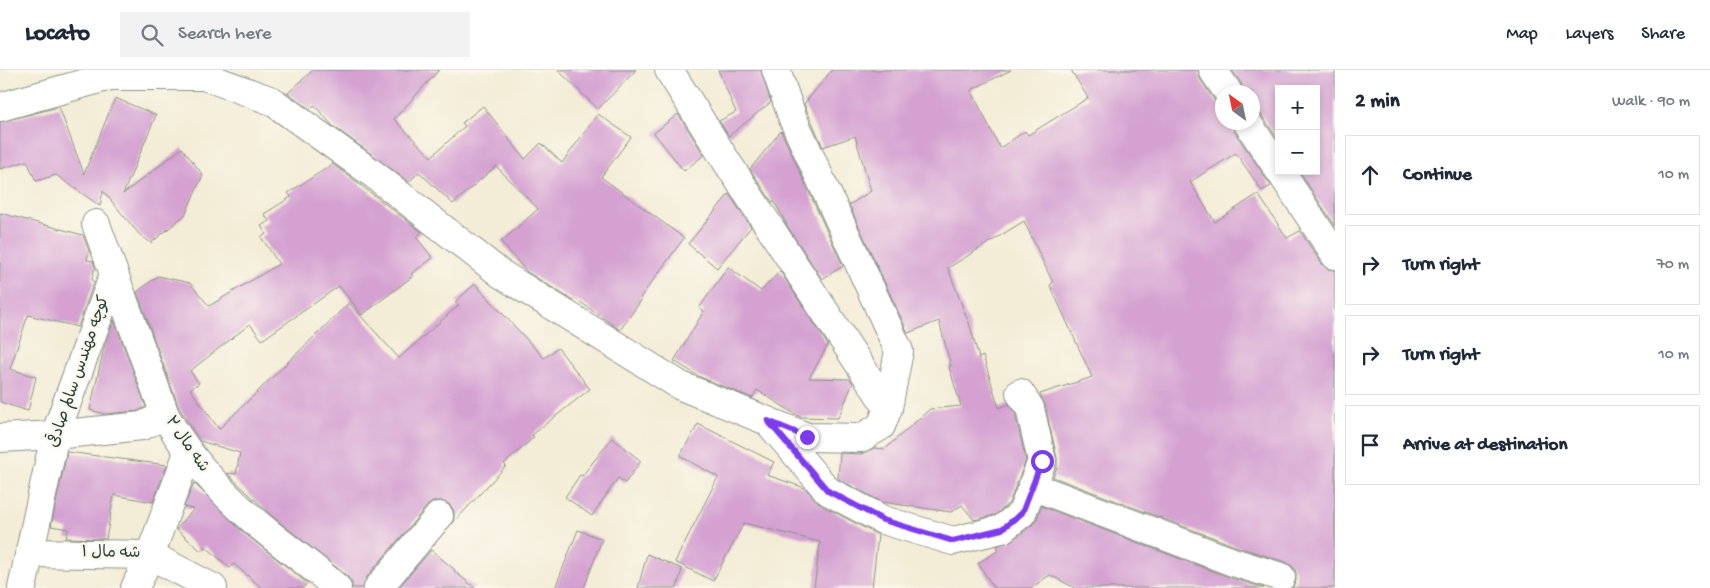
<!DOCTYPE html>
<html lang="en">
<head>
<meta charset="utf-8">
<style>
  body { margin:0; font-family:"Gochi Hand","Playpen Sans Arabic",sans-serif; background:#f2f2f3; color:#1f2937 }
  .controls { position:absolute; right:15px; top:15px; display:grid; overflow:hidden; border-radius:0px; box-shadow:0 2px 8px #0003 }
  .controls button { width:45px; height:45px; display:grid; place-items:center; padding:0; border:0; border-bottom:1px solid #e0e1e3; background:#fff; color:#1f2937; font:25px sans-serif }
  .compass { position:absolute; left:1215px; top:15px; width:45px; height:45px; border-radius:50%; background:#fff; box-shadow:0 2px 8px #0003; rotate:327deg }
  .stop { position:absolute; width:15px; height:15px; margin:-11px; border:4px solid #7c3aed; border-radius:50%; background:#fff }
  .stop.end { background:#7c3aed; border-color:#fff; box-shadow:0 1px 5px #0008 }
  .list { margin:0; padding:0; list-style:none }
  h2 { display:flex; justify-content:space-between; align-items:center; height:65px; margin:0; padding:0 20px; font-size:21px }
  h2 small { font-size:16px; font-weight:400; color:#747a83 }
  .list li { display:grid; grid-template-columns:32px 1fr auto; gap:15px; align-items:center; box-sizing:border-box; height:80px; margin:0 10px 10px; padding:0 10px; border:1px solid #e0e1e3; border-radius:0px }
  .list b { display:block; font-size:19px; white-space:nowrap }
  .list em { font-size:16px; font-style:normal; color:#747a83 }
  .icon { flex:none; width:28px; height:28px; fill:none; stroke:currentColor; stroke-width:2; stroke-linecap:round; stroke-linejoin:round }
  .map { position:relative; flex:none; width:1335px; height:518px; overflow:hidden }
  header { display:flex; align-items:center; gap:30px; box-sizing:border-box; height:70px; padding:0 25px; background:#fff; border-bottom:1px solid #e0e1e3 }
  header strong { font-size:24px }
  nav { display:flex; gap:28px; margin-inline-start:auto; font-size:18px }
  .search { width:350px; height:45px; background:#f2f2f3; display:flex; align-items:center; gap:12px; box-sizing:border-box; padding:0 18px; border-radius:0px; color:#747a83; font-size:19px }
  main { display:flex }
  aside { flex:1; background:#fff }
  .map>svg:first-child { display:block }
</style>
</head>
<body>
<header>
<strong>Locato</strong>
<div class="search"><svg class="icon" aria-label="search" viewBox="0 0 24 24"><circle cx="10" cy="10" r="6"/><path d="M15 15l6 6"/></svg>Search here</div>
<nav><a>Map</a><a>Layers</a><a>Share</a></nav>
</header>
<main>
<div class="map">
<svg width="1335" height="518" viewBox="0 0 1335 518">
  <rect width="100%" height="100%" fill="#fbf7ec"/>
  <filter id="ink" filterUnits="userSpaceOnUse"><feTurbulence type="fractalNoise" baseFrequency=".02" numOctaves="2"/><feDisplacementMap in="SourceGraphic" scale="10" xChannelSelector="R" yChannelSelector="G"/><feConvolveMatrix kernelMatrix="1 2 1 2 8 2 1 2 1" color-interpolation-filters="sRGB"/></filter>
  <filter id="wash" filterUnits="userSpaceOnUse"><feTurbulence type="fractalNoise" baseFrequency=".0096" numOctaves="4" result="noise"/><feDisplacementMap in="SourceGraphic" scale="20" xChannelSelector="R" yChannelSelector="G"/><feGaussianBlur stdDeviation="1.12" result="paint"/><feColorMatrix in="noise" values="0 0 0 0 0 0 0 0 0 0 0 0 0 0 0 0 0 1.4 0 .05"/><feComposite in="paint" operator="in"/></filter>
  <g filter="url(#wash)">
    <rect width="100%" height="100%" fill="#f3ecd6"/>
    <g id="blocks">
      <g fill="#d4a1d1">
        <polygon points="313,0 439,0 394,49 431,87 465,56 462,53 483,36 525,89 541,73 562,93 598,44 631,67 601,107 684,168 640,228 642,229 620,260 576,229 574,231 527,202 501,172 538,139 496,96 453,134 419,102 409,112 333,56 314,35 310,39 288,23"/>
        <polygon points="558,0 636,0 598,39"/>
        <polygon points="718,0 761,0 771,32 729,66 719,51 736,42"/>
        <polygon points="832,0 1011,0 971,20 1000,78 1025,61 1028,65 1088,28 1071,0 1198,0 1200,9 1215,31 1222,36 1222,52 1231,52 1234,61 1271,116 1262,121 1236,83 1190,112 1215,152 1258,124 1287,168 1300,161 1322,194 1328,199 1335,200 1335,518 1292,518 1296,511 1296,503 1293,497 1286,492 1238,477 1053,407 1057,397 1057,388 1045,335 1040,324 1092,307 1050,215 1053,213 1024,151 948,198 967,249 968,249 979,288 983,286 999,338 1009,334 1015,344 1026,390 1009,433 995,445 974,450 962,435 951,442 882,432 838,409 840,383 861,384 874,378 885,379 930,339 961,336 949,297 951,296 939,251 908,263 849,135 871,121 855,66 823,77 808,43 804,34"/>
        <polygon points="1232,0 1335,0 1335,156 1299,101 1316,101 1316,19 1279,19 1279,71 1260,43 1252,38 1252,22 1243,22 1241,13"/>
        <polygon points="115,28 156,45 123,124 182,78 203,105 185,145 151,173 139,164 103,121 100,136 56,105 36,111 27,91 0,99 0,52 59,37 84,104"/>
        <polygon points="678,44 704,85 684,101 654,63"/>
        <polygon points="781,61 843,196 822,209 789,159 774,131 772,132 750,99"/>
        <polygon points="333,94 422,162 416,167 433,188 411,204 413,206 362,245 339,216 262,270 250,254 190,301 199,313 190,319 219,359 349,233 399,288 459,235 455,232 475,214 544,288 558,278 590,319 532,365 534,367 504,394 506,396 452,454 454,448 454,441 449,434 441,431 434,431 427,436 366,508 363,518 352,518 352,513 347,506 273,447 227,403 236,404 240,383 200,371 179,338 137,222 158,206 190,213 209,236 279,194 261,167 266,164 261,156 269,151 264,144 291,127 288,123"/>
        <polygon points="729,124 751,157 717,198 688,174"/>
        <polygon points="0,143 83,165 89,181 87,190 93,191 95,197 92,209 94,212 78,257 28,245 10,299 36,307 28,341 0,332"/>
        <polygon points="728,197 761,221 780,201 828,275 809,308 850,309 853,313 838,348 800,347 757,320 752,328 700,307 674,291 704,241 699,238"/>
        <polygon points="114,250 146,337 138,341 105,344 90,340 104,278"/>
        <polygon points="698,354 774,392 767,405 805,418 821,435 878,465 872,518 814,518 820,472 744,453 713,511 675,492 718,407 680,386"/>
        <polygon points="612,368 641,391 625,413 618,408 592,446 565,427 580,405 582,406"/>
        <polygon points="67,382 167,395 153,432 114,425 106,469 66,468 68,459 51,456"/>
        <polygon points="194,413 243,462 307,513 303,518 262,518 234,494 230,498 205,476 201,481 176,459 194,439 184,437"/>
        <polygon points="1041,436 1228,507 1264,518 1075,518 1050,505 1031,518 994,518 978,493 999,480 997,476 1011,471 1032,455 1037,449"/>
        <polygon points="578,460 602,469 584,518 555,518"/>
        <polygon points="431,480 455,500 454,501 475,518 398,518"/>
        <polygon points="647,484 682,499 677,518 638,518"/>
      </g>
    </g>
  </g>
  <g filter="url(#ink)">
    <use href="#blocks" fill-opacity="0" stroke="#899485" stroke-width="1"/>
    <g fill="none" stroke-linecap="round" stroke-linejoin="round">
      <defs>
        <g id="minor">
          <polyline points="776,0 793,49 899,281 888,338"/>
          <polyline points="1213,0 1228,22"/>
          <polyline points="0,37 110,6 204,6 272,31 372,103 501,204 681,316 807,367 861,368 881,356 888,338 723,86 669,0"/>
          <polyline points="1247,52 1279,100"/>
          <polyline points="1280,101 1335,185"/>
          <path d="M96,154L165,345C187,386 219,420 253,450C280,474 310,493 337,518"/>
          <polyline points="770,354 828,421 883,450 953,471 1002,459 1022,443 1042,391 1030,338 1020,323"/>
          <polyline points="0,368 55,365 142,356 165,345"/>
          <polyline points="1032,416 1233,492 1281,507"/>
          <polyline points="30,483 150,485 213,518"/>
          <polyline points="22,518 55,365 114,204"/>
          <polyline points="135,518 150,485 188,383"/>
          <polyline points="378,518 439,446"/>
        </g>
      </defs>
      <use href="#minor" stroke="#899485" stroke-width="30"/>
      <use href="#minor" stroke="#fff" stroke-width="28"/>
    </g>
  </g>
  <g fill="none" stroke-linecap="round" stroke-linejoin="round" filter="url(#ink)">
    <polyline stroke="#7c3aed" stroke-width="6" points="807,367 768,351 828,421 883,450 953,471 1002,459 1022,443 1042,391"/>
  </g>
  <g text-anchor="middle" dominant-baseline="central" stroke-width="4.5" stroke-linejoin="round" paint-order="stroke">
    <g font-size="16" fill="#1f3d34" stroke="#fbf7ec">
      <text transform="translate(80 302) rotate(-71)">کوچه مهندس سالم صادقی</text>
      <text transform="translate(186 375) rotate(55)">شه مال ۲</text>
      <text transform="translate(111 484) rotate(1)">شه مال ۱</text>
    </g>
  </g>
</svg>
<div class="controls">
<button>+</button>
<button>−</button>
</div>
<svg class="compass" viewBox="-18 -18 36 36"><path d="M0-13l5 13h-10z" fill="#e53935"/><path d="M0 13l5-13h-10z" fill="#747a83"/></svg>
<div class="stop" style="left:1042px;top:391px"></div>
<div class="stop end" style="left:807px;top:367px"></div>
</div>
<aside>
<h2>2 min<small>Walk · 90 m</small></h2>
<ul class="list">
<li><svg class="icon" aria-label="ahead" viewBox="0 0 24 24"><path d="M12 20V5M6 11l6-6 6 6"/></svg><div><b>Continue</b></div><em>10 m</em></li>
<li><svg class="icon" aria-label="right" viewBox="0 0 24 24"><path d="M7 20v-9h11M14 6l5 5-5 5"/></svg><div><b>Turn right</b></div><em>70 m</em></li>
<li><svg class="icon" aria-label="right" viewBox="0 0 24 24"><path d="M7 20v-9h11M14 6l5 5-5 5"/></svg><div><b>Turn right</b></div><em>10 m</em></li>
<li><svg class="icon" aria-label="arrive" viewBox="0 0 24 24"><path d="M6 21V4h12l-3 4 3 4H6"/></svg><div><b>Arrive at destination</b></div></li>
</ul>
</aside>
</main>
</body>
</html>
